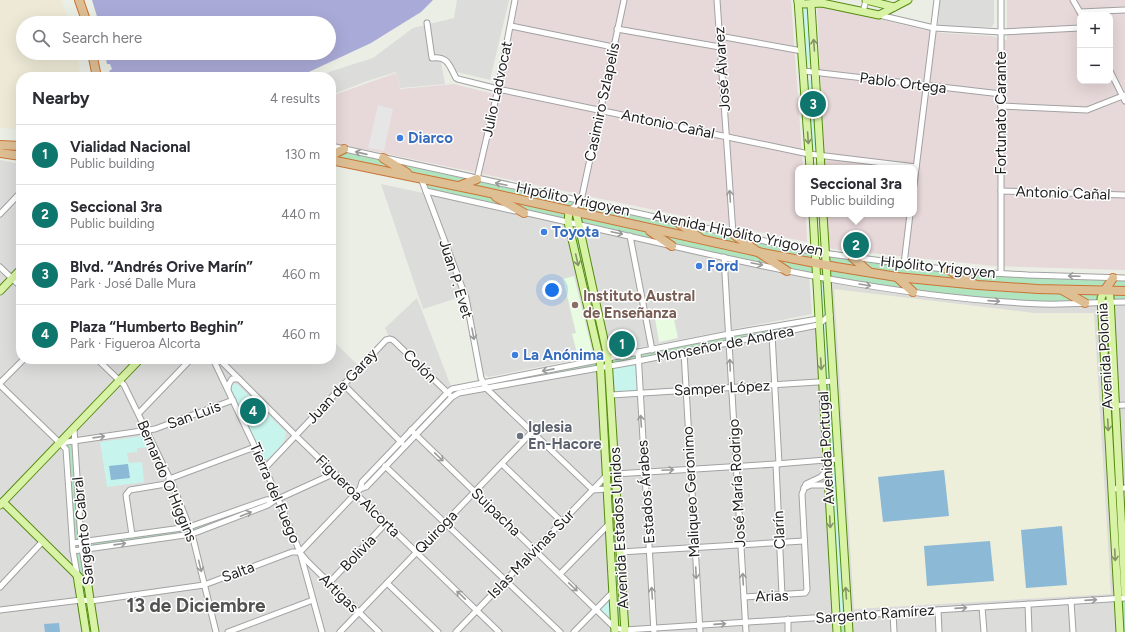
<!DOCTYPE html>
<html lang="en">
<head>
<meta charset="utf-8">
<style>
  body { margin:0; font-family:Figtree,sans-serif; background:#f7f7f7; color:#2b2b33 }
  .controls { position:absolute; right:12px; top:12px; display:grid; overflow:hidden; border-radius:8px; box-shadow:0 4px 16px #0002 }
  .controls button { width:36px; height:36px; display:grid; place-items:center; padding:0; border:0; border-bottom:1px solid #e1e1e2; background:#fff; color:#2b2b33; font:20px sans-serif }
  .you { position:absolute; left:552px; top:290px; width:14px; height:14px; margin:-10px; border:3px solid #fff; border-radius:50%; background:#1a73e8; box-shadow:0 0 0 6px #1a73e833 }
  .badge { display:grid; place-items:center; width:26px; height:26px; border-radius:50%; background:#0f766e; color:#fff; font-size:13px; font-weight:700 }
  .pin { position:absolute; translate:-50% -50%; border:2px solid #fff; box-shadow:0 1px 4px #0006 }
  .popup { position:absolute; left:795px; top:165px; width:122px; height:52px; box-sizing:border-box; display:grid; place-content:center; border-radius:8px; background:#fff; filter:drop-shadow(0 1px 3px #0005); font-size:13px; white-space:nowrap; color:#7c7c81 }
  .popup b { font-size:15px; color:#2b2b33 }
  .popup::after { content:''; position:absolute; left:50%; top:100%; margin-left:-8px; border:8px solid transparent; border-top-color:#fff }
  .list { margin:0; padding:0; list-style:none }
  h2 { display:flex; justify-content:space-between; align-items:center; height:52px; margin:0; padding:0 16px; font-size:17px }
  h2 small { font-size:13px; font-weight:400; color:#7c7c81 }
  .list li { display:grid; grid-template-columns:26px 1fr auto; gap:12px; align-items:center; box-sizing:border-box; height:60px; padding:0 16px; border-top:1px solid #e1e1e2 }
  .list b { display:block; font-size:15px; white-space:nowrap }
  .list p { margin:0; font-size:13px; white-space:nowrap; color:#7c7c81 }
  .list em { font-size:13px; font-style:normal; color:#7c7c81 }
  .icon { flex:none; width:22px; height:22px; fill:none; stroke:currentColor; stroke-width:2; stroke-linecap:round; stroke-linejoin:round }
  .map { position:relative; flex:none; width:1125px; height:632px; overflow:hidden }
  .search { position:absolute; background:#fff; box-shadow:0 4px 16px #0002; left:16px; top:16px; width:320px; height:44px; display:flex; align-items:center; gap:10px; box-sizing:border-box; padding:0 14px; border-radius:22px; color:#7c7c81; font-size:15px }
  .panel { position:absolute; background:#fff; box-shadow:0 4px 16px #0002; left:16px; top:72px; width:320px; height:292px; border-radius:16px }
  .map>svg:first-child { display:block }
</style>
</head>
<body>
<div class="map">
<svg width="1125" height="632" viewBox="0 0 1125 632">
  <rect width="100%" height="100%" fill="#eaeee5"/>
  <g fill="#dcdcdb">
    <polygon points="457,0 509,0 490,80 453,71 448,61 441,62 445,84 400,88 396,72 367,81 331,95 331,77 319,77 332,71 373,58 413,28 454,18"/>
    <polygon points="940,0 994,0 994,23 992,27 938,26"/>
    <polygon points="0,160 21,164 21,359 331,359 331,343 333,341 360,367 390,339 385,328 417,298 452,389 818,319 815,263 1125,278 1125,632 0,632"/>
    <polygon points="381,184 809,276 812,314 488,377 482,373 467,295 423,309"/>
  </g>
  <polygon fill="#ede9d6" points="0,0 61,0 70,23 23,23 23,53 77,53 81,77 21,77 21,129 0,128"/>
  <g fill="#e7d8d9" fill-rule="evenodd">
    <polygon points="519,0 791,0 803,168 798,168 798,214 806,214 807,242 383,153 331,143 331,96 396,73 400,89 454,84 498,95"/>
    <path d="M1007,0H1125V270L994,266L832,249L828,245L827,214H914V168H825L817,6L820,5L925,30L942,33L991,36L1007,40ZM1080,15H1110V81H1080Z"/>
  </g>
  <g fill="#e7fce1">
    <polygon points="574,276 593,354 578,357 572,334 576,333 563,279"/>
    <polygon points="672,310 678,338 659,342 654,313"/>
  </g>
  <polygon fill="#eeefda" points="834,289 1034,313 1094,313 1111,594 854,609"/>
  <g fill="#b0e4be" fill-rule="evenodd">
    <path d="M331,146L815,252L947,269L1125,278V302H1110L1125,593V632H1120L1101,303L1043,304L982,300L827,279L849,632H837L818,326L609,366L625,632H615L600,368L459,393L360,489L447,393L600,360L568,222L426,191L421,178L331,160ZM579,225L815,277L818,319L609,358Z"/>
    <polygon points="74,429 81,542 189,527 276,499 192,534 82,550 95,632 86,632 73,551 66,449 60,443"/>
  </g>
  <g fill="#c7f4ed">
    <polygon points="803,7 807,7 809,10 811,63 808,65 805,62 801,10"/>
    <polygon points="810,79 814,81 817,147 816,150 812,149 810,120 813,116 811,91 808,92 808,81"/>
    <polygon points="820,283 826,284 826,315 825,316 821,314"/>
    <polygon points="828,320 831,378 828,380 825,379 822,323"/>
    <polygon points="635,364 637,391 615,392 613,368"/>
    <path d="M233,383L237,384L286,432C287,443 275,452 268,459L265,460L262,457L231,390L230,387Z"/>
    <polygon points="830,391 833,393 835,457 830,455 826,392"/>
    <polygon points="143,436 146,438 151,447 137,448 137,452 127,453 129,463 142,462 144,482 107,487 100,442"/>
    <polygon points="832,466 836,466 846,608 842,613 839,611 837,591 830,469"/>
    <polygon points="609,599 611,621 600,609"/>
  </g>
  <g fill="#8bb9d6">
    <polygon points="128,464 130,478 111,480 109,466"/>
    <polygon points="944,470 949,516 883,522 878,477"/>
    <polygon points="1062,526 1067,585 1026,588 1021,530"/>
    <polygon points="990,541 994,581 927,586 924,546"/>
    <polygon points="59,623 60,632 45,632 44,624"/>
  </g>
  <polygon fill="#e6e6e6" points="378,105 393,109 384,151 368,148"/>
  <polygon fill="#aaaad8" points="92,0 433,0 421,12 371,43 298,77 114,77 109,71 112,69 110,64 107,64 105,53 329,53 329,23 99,23"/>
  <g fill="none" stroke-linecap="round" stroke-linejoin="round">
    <defs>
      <g id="minor">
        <polyline points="717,0 733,234"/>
        <polyline points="1001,0 1001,273"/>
        <polyline points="1073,0 1081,14"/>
        <polyline points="863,12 866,0"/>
        <polyline points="1080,12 1125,10"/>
        <polyline points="879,15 934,28 1001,32 1080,28"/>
        <path d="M427,23L432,58C448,56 449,65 456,78L458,79L498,89L809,154L916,167"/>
        <polyline points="511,26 613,47"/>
        <polyline points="617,29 720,47"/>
        <polyline points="719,36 802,51"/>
        <polyline points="804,71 1001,94"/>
        <polyline points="1110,71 1125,101"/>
        <polyline points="1001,106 1087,110 1125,95"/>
        <polyline points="331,146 815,252 958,271 1028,275 1125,278"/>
        <polyline points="421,178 466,298 481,378 487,389 593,490 607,489"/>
        <polyline points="477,179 498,89 515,0"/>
        <polyline points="914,185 937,0"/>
        <polyline points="426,191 515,211"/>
        <polyline points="1001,191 1125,195"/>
        <polyline points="569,211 581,201 624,0"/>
        <path d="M523,212C694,250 866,297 1042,304C1070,305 1098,302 1125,302"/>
        <polyline points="0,214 21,192"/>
        <polyline points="630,236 652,350"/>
        <polyline points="724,257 746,632"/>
        <polyline points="904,264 910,214"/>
        <polyline points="0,267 21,287"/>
        <polyline points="772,334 779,464"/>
        <polyline points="638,352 654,632"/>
        <polyline points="684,352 700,632"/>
        <polyline points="97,359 124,385 172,483 192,534 216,632"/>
        <polyline points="213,359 265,468 300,552 322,632"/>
        <polyline points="219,359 296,436 499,632"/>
        <polyline points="0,383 24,359"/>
        <polyline points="343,384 402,443"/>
        <polyline points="0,385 66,449 73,551 77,574"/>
        <polyline points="228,389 229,384 232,379 239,379"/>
        <polyline points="611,395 834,381"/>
        <polyline points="1107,406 1125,405"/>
        <polyline points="139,413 191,359"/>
        <polyline points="74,429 81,542 88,585"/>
        <polyline points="411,430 615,628 625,630 1125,598"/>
        <polyline points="60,443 155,429 233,400"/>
        <polyline points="502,464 562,522"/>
        <polyline points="776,464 782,595"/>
        <polyline points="385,466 560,632"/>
        <polyline points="265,468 386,340 390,339 393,340 449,394"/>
        <polyline points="615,474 776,464 838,459"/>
        <polyline points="169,479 255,447"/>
        <polyline points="804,488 811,485 828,485"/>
        <polyline points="360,489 362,482 447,393 452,389 729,334 818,319"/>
        <polyline points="1112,489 1125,488"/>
        <polyline points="132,535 126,495 130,490 172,483"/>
        <polyline points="73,543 189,527 266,500 278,499 335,473"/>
        <polyline points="73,551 192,534 268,505 275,500"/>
        <polyline points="620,552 804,541"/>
        <polyline points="302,555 307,561 379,632"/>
        <polyline points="560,574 609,524"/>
        <polyline points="329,583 386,523"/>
        <polyline points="387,583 438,632"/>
        <polyline points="0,587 43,541"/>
        <polyline points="744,597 805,593 807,590 802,494 806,484 821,477 827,470"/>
        <polyline points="1071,601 1073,632"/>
        <polyline points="1028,604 1029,632"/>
        <polyline points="982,607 984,632"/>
        <polyline points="0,610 81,600 91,601 204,585 292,552 300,552 360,489 366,487 452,397 459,393 638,361 818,325 830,315"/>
        <polyline points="938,610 939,632"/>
        <polyline points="893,613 894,632"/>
        <polyline points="788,619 788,632"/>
        <polyline points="228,632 313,600"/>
        <polyline points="340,632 532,432"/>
        <polyline points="456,632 606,476"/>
        <polyline points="574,632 613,592"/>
      </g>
      <g id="major">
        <polyline points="798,0 810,168"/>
        <polyline points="866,0 894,7"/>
        <polyline points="798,1 804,4 822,3 879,15 908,0"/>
        <polyline points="811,4 821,168"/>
        <polyline points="569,211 568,222 600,360 615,632"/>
        <polyline points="576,212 608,358 625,632"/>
        <polyline points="813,214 837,632"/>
        <polyline points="823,214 849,632"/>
        <polyline points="0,291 21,269"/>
        <polyline points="3,502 88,586 95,632"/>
        <polyline points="0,505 140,359"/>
        <polyline points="77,575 86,632"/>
        <polyline points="1120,632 1101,298 1105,290 1109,294 1110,297 1125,593"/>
      </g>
      <g id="highway">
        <polyline points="79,0 87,23"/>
        <polyline points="92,53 97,77"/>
        <polyline points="0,145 21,146"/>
        <polyline points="0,153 21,156"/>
        <polyline points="332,155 344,149"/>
        <polyline points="383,158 407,173"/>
        <polyline points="331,160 486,192 758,252 836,267 897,277 978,285 1038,289 1125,291"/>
        <polyline points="459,186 477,179"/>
        <polyline points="496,197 524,213"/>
        <polyline points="677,222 700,238"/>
        <polyline points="650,231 672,246"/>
        <polyline points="733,234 758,252 787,271"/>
        <polyline points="852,257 869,272"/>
        <polyline points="947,269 973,283"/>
        <polyline points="897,277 913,292"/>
        <polyline points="1062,290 1085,303"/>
        <polyline points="1105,290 1113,278"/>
      </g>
    </defs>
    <use href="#minor" stroke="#a2a2a2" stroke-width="7"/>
    <use href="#major" stroke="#548b0e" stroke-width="9"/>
    <use href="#highway" stroke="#ca7435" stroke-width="10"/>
    <use href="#minor" stroke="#fff" stroke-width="5"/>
    <use href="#major" stroke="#d9f3a6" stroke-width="7"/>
    <use href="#highway" stroke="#debf94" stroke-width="8"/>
  </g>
  <defs><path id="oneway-shaft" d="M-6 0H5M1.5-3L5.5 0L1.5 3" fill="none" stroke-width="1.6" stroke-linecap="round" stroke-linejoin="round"/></defs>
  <g stroke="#859369">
    <use href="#oneway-shaft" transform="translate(814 45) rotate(-94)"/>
    <use href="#oneway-shaft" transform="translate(808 138) rotate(86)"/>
    <use href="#oneway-shaft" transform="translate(577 260) rotate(77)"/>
    <use href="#oneway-shaft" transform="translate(821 364) rotate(86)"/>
    <use href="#oneway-shaft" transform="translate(1108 425) rotate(87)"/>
    <use href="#oneway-shaft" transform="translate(830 522) rotate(87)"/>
    <use href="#oneway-shaft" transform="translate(1115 555) rotate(87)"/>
    <use href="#oneway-shaft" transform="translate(846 593) rotate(-94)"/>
  </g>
  <g stroke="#9a9a9a">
    <use href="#oneway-shaft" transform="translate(361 153) rotate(-167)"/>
    <use href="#oneway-shaft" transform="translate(501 184) rotate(-168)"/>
    <use href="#oneway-shaft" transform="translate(730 196) rotate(-94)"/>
    <use href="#oneway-shaft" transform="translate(617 233) rotate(12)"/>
    <use href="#oneway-shaft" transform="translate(757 264) rotate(12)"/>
    <use href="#oneway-shaft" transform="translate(1074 276) rotate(-178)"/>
    <use href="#oneway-shaft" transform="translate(865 285) rotate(9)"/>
    <use href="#oneway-shaft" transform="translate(994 301) rotate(4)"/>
    <use href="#oneway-shaft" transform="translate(473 334) rotate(79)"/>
    <use href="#oneway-shaft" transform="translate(730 365) rotate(-93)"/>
    <use href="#oneway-shaft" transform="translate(548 370) rotate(169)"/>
    <use href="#oneway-shaft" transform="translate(641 421) rotate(-94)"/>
    <use href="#oneway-shaft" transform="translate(99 437) rotate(-8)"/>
    <use href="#oneway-shaft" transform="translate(439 457) rotate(44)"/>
    <use href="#oneway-shaft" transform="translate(668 470) rotate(-3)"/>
    <use href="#oneway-shaft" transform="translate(246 514) rotate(-21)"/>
    <use href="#oneway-shaft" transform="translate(120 544) rotate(-8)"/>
    <use href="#oneway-shaft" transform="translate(200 566) rotate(76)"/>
    <use href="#oneway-shaft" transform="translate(696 573) rotate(87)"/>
    <use href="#oneway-shaft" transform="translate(743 579) rotate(-93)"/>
    <use href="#oneway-shaft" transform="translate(573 587) rotate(44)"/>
    <use href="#oneway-shaft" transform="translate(652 593) rotate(-94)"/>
    <use href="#oneway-shaft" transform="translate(461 595) rotate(-136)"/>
    <use href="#oneway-shaft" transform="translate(1091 600) rotate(-4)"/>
    <use href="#oneway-shaft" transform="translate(961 608) rotate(-4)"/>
    <use href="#oneway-shaft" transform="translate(720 624) rotate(-4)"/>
  </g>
  <g fill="#3f7fe0" stroke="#fff" stroke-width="1.5">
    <circle cx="400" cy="138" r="4"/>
    <circle cx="544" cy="232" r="4"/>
    <circle cx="699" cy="266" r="4"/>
    <circle cx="515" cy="355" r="4"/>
  </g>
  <circle fill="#8d6e63" stroke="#fff" stroke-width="1.5" cx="575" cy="305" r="4"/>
  <circle fill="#6b7280" stroke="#fff" stroke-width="1.5" cx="520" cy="436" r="4"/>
  <g text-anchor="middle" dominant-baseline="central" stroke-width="3" stroke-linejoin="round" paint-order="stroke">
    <g font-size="15" fill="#1e1e1e" stroke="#fff">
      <text transform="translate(722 69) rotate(-94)">José Álvarez</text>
      <text transform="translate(903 83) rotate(7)">Pablo Ortega</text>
      <text transform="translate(497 89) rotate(-78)">Julio Ladvocat</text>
      <text transform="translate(602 102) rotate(-78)">Casimiro Szlapelis</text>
      <text transform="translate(1001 113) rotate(-90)">Fortunato Carante</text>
      <text transform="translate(668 124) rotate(12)">Antonio Cañal</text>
      <text transform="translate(1063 193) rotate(2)">Antonio Cañal</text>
      <text transform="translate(573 199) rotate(12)">Hipólito Yrigoyen</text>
      <text transform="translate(738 233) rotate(12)">Avenida Hipólito Yrigoyen</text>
      <text transform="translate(938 267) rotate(6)">Hipólito Yrigoyen</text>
      <text transform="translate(456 279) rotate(73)">Juan P. Evet</text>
      <text transform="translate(725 344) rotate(-11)">Monseñor de Andrea</text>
      <text transform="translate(1105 356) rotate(-93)">Avenida Polonia</text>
      <text transform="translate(420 366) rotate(45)">Colón</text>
      <text transform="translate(342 386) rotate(-47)">Juan de Garay</text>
      <text transform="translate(722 388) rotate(-3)">Samper López</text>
      <text transform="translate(194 415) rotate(-20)">San Luis</text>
      <text transform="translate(826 448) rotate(-93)">Avenida Portugal</text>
      <text transform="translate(167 481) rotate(67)">Bernardo O'Higgins</text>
      <text transform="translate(737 483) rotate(-93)">José María Rodrigo</text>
      <text transform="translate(646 492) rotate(-94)">Estados Árabes</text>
      <text transform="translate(691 492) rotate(-93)">Maliqueo Geronimo</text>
      <text transform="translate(275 493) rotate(67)">Tierra del Fuego</text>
      <text transform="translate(358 496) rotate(44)">Figueroa Alcorta</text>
      <text transform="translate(496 512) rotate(44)">Suipacha</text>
      <text transform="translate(619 528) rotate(-93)">Avenida Estados Unidos</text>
      <text transform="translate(779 530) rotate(-93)">Clarín</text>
      <text transform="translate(83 531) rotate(-96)">Sargento Cabral</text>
      <text transform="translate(436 532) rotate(-46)">Quiroga</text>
      <text transform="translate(358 553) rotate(-46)">Bolivia</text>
      <text transform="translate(531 554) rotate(-46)">Islas Malvinas Sur</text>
      <text transform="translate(238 572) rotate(-20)">Salta</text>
      <text transform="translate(339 593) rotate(45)">Artigas</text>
      <text transform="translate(772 596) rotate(-2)">Arias</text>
      <text transform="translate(875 614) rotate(-4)">Sargento Ramírez</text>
    </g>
    <g font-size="15" font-weight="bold" fill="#366cbe" stroke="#fff" text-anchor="start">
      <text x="408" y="138">Diarco</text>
      <text x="552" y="232">Toyota</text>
      <text x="707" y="266">Ford</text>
      <text x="523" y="355">La Anónima</text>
    </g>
    <g font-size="15" font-weight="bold" fill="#785e54" stroke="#fff" text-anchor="start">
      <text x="583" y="296">Instituto Austral<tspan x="583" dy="17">de Enseñanza</tspan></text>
    </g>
    <g font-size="15" font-weight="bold" fill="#5b616d" stroke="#fff" text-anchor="start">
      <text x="528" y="427">Iglesia<tspan x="528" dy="17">En-Hacore</tspan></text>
    </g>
    <g font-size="19" font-weight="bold" fill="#515151" stroke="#fff">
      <text x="196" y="605">13 de Diciembre</text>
    </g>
  </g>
</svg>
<div class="controls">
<button>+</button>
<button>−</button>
</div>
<div class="you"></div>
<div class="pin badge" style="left:622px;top:344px">1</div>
<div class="pin badge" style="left:856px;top:245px">2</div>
<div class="popup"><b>Seccional 3ra</b>Public building</div>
<div class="pin badge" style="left:813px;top:104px">3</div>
<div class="pin badge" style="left:253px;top:411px">4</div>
<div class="search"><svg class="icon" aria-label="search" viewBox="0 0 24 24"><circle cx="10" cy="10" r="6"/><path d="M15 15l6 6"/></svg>Search here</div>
<section class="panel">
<h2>Nearby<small>4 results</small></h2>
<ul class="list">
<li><span class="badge">1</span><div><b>Vialidad Nacional</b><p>Public building</p></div><em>130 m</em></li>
<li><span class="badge">2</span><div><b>Seccional 3ra</b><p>Public building</p></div><em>440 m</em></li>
<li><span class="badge">3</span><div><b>Blvd. “Andrés Orive Marín”</b><p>Park · José Dalle Mura</p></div><em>460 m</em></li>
<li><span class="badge">4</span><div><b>Plaza “Humberto Beghin”</b><p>Park · Figueroa Alcorta</p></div><em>460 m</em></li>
</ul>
</section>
</div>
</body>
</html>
